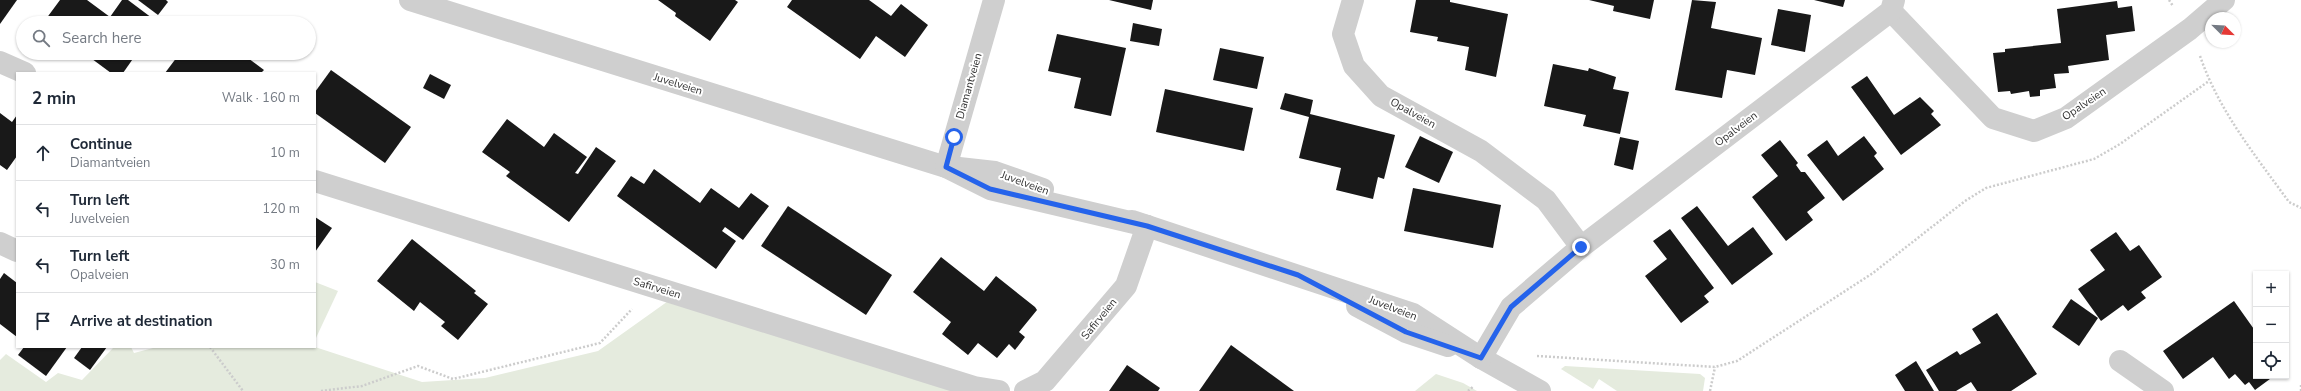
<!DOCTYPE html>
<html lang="en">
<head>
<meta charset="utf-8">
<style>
  body { margin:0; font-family:"Nunito Sans",sans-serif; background:#f6f6f7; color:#1f2937 }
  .controls { position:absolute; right:12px; bottom:12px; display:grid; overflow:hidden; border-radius:0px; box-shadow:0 1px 3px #0004 }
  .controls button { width:36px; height:36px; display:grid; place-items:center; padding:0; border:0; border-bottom:1px solid #e0e1e3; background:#fff; color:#1f2937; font:20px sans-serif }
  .compass { position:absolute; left:2205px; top:12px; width:36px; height:36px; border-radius:50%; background:#fff; box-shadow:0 1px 3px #0004; rotate:114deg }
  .stop { position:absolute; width:12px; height:12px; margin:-9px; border:3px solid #2563eb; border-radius:50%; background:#fff }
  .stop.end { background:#2563eb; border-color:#fff; box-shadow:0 1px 4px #0008 }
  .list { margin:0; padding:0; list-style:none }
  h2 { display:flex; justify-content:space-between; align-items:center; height:52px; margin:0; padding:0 16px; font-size:17px }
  h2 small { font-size:13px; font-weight:400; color:#747a83 }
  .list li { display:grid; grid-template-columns:26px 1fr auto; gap:12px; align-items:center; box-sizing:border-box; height:56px; padding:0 16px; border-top:1px solid #e0e1e3 }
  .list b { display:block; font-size:15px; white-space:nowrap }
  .list p { margin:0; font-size:13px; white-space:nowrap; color:#747a83 }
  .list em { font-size:13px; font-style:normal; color:#747a83 }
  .icon { flex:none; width:22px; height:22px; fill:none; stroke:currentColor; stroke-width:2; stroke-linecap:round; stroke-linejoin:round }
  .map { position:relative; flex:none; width:2301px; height:391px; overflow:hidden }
  .search { position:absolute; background:#fff; box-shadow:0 1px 3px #0004; left:16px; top:16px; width:300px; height:44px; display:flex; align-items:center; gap:10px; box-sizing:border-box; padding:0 14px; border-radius:22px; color:#747a83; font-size:15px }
  .panel { position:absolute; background:#fff; box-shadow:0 1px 3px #0004; left:16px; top:72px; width:300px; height:276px; border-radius:0px }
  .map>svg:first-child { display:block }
</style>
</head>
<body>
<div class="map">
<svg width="2301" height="391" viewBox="0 0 2301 391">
  <rect width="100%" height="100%" fill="#fff"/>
  <g fill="#e5ebde">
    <polygon points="315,282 338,291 315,340"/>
    <polygon points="671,299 986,391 0,391 0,360 6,354 46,382 58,373 82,380 114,347 131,347 134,353 157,347 315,347 422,382 485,378 598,351"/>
    <polygon points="1565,366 1700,374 1705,378 1703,391 1617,391 1599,379 1593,389 1561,369"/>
    <polygon points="1436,374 1463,383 1477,391 1415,391"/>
  </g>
  <g fill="#191919">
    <polygon points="0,0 17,0 0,24"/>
    <polygon points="60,0 87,0 110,17 122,0 128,0 156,21 154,23 43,23"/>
    <polygon points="138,0 166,0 168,2 158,15"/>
    <polygon points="658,0 735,0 738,2 710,41 675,16 676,13"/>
    <polygon points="792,0 869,0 891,16 901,4 928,25 905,57 876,36 860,59 787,7"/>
    <polygon points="1109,0 1153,0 1151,10"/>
    <polygon points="1416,0 1450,0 1450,2 1508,14 1496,77 1465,70 1469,47 1437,41 1438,37 1410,32"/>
    <polygon points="1589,0 1654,0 1650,19 1613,11 1614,6"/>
    <polygon points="1692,0 1716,2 1711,28 1762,38 1755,75 1727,70 1722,98 1675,90"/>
    <polygon points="1814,0 1845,0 1843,7"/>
    <polygon points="2117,1 2118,8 2132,6 2135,31 2106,35 2109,60 2068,66 2069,73 2054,74 2056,88 2040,90 2040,96 2030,97 2029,91 2011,94 2010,91 1998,92 1993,53 2005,52 2005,49 2061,43 2057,9"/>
    <polygon points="1778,9 1811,15 1805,52 1771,45"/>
    <polygon points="1133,23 1162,29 1159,46 1130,41"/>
    <polygon points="1057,34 1126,48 1111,116 1074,108 1081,78 1048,71"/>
    <polygon points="1220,48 1264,57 1257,89 1213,80"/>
    <polygon points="84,53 137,53 123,73 111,73"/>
    <polygon points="180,53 241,53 264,70 261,73 165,73"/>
    <polygon points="1553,64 1588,71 1589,68 1616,77 1613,89 1629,92 1620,134 1583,126 1586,115 1544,106"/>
    <polygon points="331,70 411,127 385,163 315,113 315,92"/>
    <polygon points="430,74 451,85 444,99 423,88"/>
    <polygon points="1867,76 1894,115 1920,97 1934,111 1931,114 1941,125 1901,155 1851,87"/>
    <polygon points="1165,89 1253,108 1244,151 1156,132"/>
    <polygon points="1285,93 1313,100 1310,114 1395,135 1384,179 1378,177 1373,199 1336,190 1341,168 1299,158 1309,117 1280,109"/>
    <polygon points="0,113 12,122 17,115 17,156 7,170 0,165"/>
    <polygon points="507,119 544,147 554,133 587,157 575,173 578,174 596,147 616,161 569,222 506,176 510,172 482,152"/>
    <polygon points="1420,136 1453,152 1439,183 1405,167"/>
    <polygon points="1864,136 1877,153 1874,156 1884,169 1843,201 1807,155 1827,140 1838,156"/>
    <polygon points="1620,137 1639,141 1633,170 1614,165"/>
    <polygon points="1780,140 1798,163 1796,165 1801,172 1805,172 1825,198 1807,212 1813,220 1786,241 1752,197 1778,176 1761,155"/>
    <polygon points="654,169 700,203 711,188 739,208 751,193 769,206 743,240 725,227 722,231 736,241 716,269 617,196 631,176 644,184"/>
    <polygon points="1413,188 1501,205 1493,248 1404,231"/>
    <polygon points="788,206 892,275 866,315 761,246"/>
    <polygon points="1697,206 1728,246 1753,227 1773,254 1732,285 1681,218"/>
    <polygon points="315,217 332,228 315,252"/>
    <polygon points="1670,229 1714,288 1704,296 1709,302 1681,323 1645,276 1667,259 1653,241"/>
    <polygon points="2116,232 2130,251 2139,245 2162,277 2141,292 2146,298 2128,311 2123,305 2101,321 2078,289 2105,270 2090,250"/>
    <polygon points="412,239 476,291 474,293 488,304 458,340 441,326 445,322 420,302 414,311 377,281"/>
    <polygon points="941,257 984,291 996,276 1035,307 1037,310 1019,332 1025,337 1015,350 1009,344 997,358 978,343 968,355 942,334 951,322 913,292"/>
    <polygon points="4,273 17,283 17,337 0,324 0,279"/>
    <polygon points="2071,299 2098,318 2079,346 2052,327"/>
    <polygon points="2234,301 2256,332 2256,376 2274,376 2255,390 2249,382 2245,385 2235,374 2229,379 2213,357 2183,379 2163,351"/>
    <polygon points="1997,313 2037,374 2011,391 1977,391 1971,382 1956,391 1939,391 1926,370 1957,351 1960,355 1981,343 1972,329"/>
    <polygon points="1231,345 1294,391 1199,391"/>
    <polygon points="24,347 67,347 46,376 18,355"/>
    <polygon points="82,347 107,347 90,370 74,358"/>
    <polygon points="1916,361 1934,391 1905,391 1895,375"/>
    <polygon points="1127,365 1160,388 1158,391 1109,391"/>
  </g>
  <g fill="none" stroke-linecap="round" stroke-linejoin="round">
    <g stroke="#ccc" stroke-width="2.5" stroke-dasharray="2 2" stroke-linecap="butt">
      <polyline points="2169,0 2173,6"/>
      <path d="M2200,56C2219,111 2255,155 2289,202L2301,208"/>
      <polyline points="210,347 243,391"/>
      <polyline points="1537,356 1715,367 1737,361 1873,273 1965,201 1986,188 2094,159 2120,144 2209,81"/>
      <polyline points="321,391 362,386 418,366 453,379 600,343 632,309"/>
      <polyline points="1468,391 1474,386"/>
      <polyline points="1710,391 1715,367"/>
      <polyline points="2301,391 2301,384"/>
    </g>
    <g stroke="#cfcfcf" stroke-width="22">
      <polyline points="410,0 946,167 990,189 1147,226"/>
      <polyline points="1353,0 1343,34 1354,66 1381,96 1481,151 1546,200 1581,247"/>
      <polyline points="1891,11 1993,118 2034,131 2066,118 2190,29 2224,0"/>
      <polyline points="0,62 25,73"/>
      <polyline points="946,167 994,0"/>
      <polyline points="959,168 995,172 1043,189"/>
      <polyline points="315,181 974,387 999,391"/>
      <polyline points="1132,221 1413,314 1481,358 1540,391"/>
      <polyline points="0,243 17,251"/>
      <polyline points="1357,306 1406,332 1448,346"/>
      <polyline points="1481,358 1511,307 1581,247 1891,11 1894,0"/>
      <polyline points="2120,361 2163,391"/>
      <polyline points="1025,391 1045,381 1126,286 1147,226"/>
    </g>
  </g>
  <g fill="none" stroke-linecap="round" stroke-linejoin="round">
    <polyline stroke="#2563eb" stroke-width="5" points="954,137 946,167 990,189 1147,226 1298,275 1406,332 1481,358 1511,307 1581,247"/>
  </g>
  <g text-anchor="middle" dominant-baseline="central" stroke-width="4" stroke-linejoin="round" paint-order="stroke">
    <g font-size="11" fill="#323232" stroke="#fff">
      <text transform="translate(678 84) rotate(17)">Juvelveien</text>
      <text transform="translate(969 86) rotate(-74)">Diamantveien</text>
      <text transform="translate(2084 104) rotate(-34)">Opalveien</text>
      <text transform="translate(1413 113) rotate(29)">Opalveien</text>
      <text transform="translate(1736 129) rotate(-37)">Opalveien</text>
      <text transform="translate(1025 183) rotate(20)">Juvelveien</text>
      <text transform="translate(657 288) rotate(17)">Safirveien</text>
      <text transform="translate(1393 308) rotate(21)">Juvelveien</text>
      <text transform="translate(1099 319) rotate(-51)">Safirveien</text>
    </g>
  </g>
</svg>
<div class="controls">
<button>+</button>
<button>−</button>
<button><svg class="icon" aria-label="locate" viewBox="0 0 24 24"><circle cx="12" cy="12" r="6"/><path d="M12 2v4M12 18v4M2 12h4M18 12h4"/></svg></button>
</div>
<svg class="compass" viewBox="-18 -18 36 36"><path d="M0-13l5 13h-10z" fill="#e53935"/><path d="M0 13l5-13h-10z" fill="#747a83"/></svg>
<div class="stop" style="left:954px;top:137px"></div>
<div class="stop end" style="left:1581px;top:247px"></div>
<div class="search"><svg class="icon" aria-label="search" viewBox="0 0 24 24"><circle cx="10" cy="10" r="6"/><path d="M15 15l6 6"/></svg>Search here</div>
<section class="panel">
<h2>2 min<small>Walk · 160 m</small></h2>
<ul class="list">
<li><svg class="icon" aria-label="ahead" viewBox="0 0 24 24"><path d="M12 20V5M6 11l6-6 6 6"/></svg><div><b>Continue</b><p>Diamantveien</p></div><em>10 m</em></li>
<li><svg class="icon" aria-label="left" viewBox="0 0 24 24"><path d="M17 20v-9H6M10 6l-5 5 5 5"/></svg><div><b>Turn left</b><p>Juvelveien</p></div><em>120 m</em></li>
<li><svg class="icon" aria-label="left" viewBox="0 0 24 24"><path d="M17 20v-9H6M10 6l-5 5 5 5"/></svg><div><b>Turn left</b><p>Opalveien</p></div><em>30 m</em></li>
<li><svg class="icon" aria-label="arrive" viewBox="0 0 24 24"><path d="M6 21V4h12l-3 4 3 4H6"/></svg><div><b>Arrive at destination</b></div></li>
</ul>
</section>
</div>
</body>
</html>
